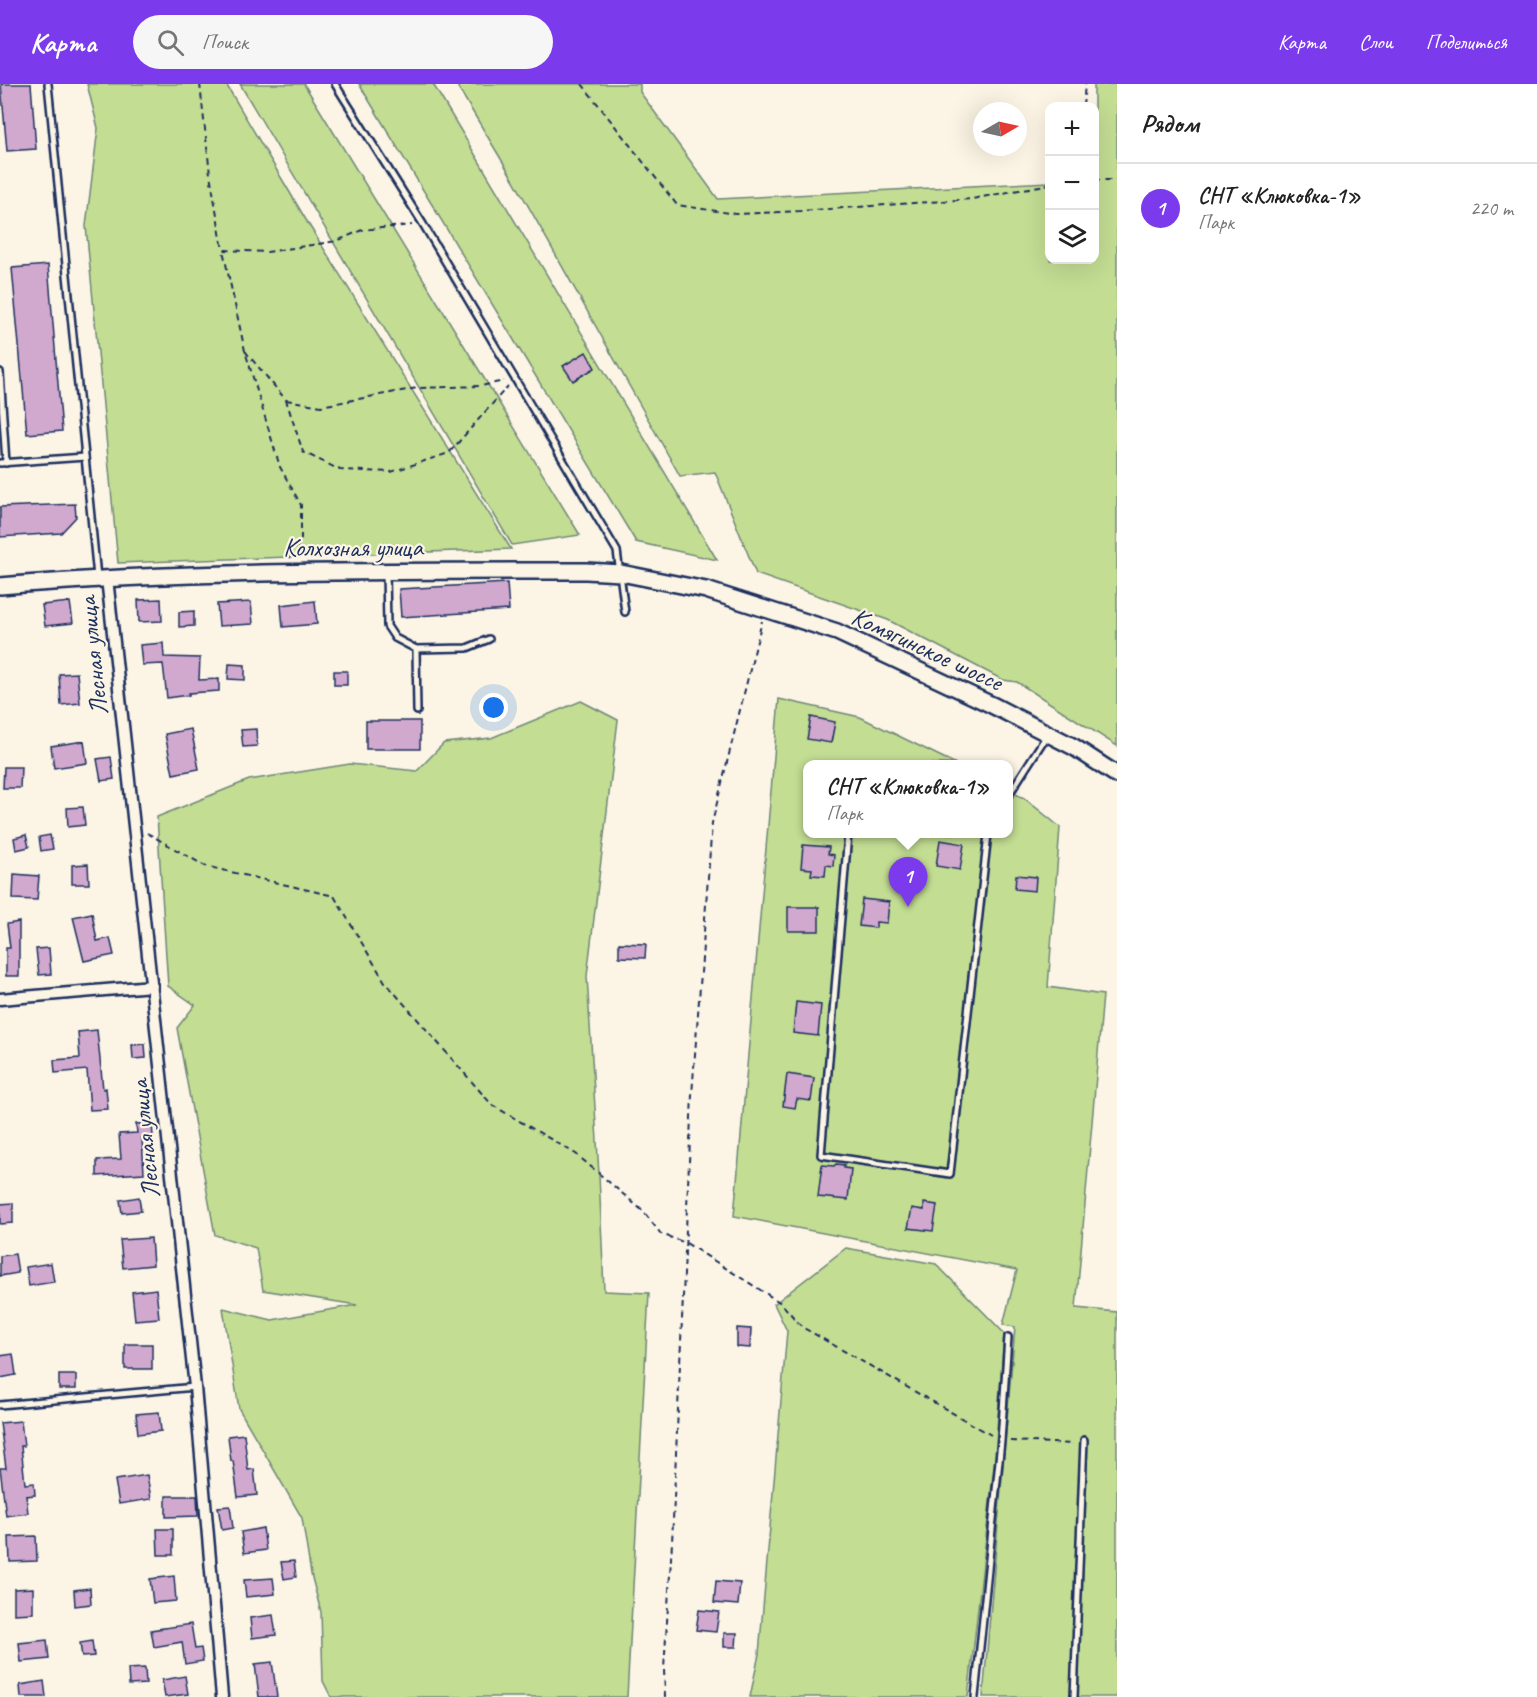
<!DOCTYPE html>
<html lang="ru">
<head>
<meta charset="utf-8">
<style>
  body { margin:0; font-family:Caveat,sans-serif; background:#f6f6f6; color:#222 }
  .controls { position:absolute; right:18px; top:18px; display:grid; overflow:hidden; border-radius:12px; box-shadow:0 6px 24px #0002 }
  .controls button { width:54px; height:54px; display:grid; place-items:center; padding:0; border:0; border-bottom:2px solid #e0e0e0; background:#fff; color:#222; font:30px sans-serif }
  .compass { position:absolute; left:973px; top:18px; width:54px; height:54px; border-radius:50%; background:#fff; box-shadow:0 6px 24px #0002; rotate:81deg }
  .you { position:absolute; left:494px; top:624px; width:21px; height:21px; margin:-15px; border:4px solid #fff; border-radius:50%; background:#1a73e8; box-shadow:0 0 0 9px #1a73e833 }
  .badge { display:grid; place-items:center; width:39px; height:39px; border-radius:50%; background:#7c3aed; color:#fff; font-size:20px; font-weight:700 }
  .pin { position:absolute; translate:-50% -50px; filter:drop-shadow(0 2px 3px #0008) }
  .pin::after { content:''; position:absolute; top:32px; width:21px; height:18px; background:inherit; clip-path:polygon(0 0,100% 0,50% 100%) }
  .popup { position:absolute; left:803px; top:676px; width:210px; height:78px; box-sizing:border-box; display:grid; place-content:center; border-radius:12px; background:#fff; filter:drop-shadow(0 2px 4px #0005); font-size:20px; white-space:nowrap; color:#767676 }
  .popup b { font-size:22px; color:#222 }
  .popup::after { content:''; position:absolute; left:50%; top:100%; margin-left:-12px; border:12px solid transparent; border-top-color:#fff }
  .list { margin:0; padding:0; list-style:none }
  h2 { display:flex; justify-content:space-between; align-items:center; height:78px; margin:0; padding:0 24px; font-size:26px }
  h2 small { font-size:20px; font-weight:400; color:#767676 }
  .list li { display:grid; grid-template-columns:39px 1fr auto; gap:18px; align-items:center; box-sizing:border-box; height:90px; padding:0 24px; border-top:2px solid #e0e0e0 }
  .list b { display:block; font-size:22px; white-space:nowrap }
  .list p { margin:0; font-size:20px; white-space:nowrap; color:#767676 }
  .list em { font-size:20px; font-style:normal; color:#767676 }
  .icon { flex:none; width:33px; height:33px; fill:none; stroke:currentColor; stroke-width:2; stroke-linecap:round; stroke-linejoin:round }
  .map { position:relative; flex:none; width:1117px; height:1613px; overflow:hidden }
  header { display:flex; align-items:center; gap:36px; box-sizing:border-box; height:84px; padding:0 30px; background:#7c3aed; color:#fff }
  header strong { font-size:28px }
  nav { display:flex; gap:33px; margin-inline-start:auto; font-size:21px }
  .search { width:420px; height:54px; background:#f6f6f6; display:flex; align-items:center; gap:15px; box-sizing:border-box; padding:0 21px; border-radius:33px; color:#767676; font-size:22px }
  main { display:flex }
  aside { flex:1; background:#fff }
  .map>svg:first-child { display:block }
</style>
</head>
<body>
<header>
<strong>Карта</strong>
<div class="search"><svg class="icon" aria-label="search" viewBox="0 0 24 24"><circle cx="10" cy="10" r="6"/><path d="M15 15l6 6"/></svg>Поиск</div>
<nav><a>Карта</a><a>Слои</a><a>Поделиться</a></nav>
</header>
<main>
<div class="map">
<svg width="1117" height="1613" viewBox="0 0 1117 1613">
  <rect width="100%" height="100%" fill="#fcf5e5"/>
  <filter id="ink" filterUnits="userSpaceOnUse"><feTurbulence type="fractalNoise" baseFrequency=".0167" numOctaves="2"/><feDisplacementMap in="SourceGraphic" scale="12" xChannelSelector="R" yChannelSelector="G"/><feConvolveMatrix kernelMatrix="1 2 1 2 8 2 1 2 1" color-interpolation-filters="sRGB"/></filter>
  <g filter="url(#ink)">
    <g fill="#c3dd93" stroke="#6f8678" stroke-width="1.5">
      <polygon points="87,0 226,0 309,141 511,465 118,479 86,142 98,44"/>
      <polygon points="240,0 304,0 580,451 512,461"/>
      <polygon points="359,0 433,0 717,476 636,458"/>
      <polygon points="456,0 640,0 640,8 718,115 1049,98 1050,176 1094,176 1094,0 1117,0 1117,662 1017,598 1003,596 888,536 756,490 715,388 680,392 513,95"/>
      <polygon points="779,615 860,633 956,680 808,680 808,750 1008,750 1009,707 1024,714 1060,743 1048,903 1103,911 1076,1224 1117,1228 1117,1613 983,1613 1015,1243 1003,1241 1017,1186 734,1132"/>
      <polygon points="581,617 618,636 587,892 599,1090 604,1207 649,1209 627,1613 331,1613 323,1597 321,1528 311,1490 302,1434 239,1325 223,1224 272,1236 357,1221 263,1206 256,1164 215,1151 177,944 195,921 168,902 157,733 249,696 350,680 417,687 444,659 491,654"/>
      <polygon points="846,1164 936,1180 1004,1249 995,1373 968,1613 750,1613 759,1570 787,1247 774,1220"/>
    </g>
    <g fill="#d1a8ce" stroke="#1b2f5e" stroke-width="1.5">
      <polygon points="1,0 31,0 36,65 7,67"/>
      <polygon points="48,181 62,347 27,350 12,184"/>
      <polygon points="586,268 595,284 573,297 563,282"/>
      <polygon points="75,420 76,433 61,449 0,453 0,423"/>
      <polygon points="507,499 509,526 401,533 399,505"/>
      <polygon points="161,515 162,537 139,538 138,516"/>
      <polygon points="315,517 317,540 283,543 281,521"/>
      <polygon points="70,518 73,539 45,542 42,521"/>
      <polygon points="251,518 253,540 219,542 217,520"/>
      <polygon points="194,527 194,542 179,543 179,528"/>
      <polygon points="163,559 164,573 200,574 199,596 219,595 219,607 189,609 189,611 167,614 163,580 142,581 140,561"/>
      <polygon points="229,580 245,581 245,596 228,595"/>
      <rect x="334" y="587" width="13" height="14"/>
      <polygon points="77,589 80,619 61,621 59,590"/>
      <polygon points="811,633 835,638 831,659 807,655"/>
      <rect x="366" y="637" width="54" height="28"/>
      <polygon points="191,645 199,685 173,690 165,650"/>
      <polygon points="256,645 257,662 243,663 241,646"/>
      <polygon points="84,657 87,679 54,684 51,662"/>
      <polygon points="111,673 114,695 101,697 97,675"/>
      <polygon points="4,683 21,683 20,704 3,704"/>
      <polygon points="83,723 85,741 68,743 67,724"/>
      <polygon points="26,751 29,763 16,766 14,754"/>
      <polygon points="50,751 53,765 41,767 39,753"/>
      <polygon points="940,756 964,760 960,786 936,782"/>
      <polygon points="803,761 829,763 828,770 834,771 833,782 826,781 825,792 811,791 812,785 801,784"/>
      <polygon points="88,780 89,800 72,800 72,781"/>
      <polygon points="14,790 39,792 37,816 13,815"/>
      <polygon points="1016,791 1036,793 1035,807 1015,805"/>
      <polygon points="862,815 889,818 887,839 876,838 876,844 859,842"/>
      <rect x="788" y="823" width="31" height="24"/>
      <polygon points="92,829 97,857 110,854 114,871 84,877 73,833"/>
      <polygon points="19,838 19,892 6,892 6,864 10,864 7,840"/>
      <polygon points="619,859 646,860 645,874 619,873"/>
      <polygon points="49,864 51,890 39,891 36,865"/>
      <polygon points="796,918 821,921 818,952 793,949"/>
      <polygon points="97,946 103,1005 106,1004 108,1025 90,1026 87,986 55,989 54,976 80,974 78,948"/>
      <polygon points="145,960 146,974 133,975 132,961"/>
      <polygon points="787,990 814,994 811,1017 797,1015 795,1024 783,1022"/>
      <polygon points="152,1039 153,1053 142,1054 144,1089 97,1092 97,1076 121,1075 119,1050 137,1049 136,1040"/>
      <polygon points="836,1080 844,1081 844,1084 851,1085 848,1116 818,1113 822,1081 834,1082"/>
      <polygon points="139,1113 141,1127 122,1129 120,1116"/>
      <polygon points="13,1119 13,1139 0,1140 0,1120"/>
      <polygon points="924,1119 937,1121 933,1147 908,1144 912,1124 924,1126"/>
      <polygon points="151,1154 153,1181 123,1184 120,1156"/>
      <polygon points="15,1170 18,1189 0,1192 0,1172"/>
      <polygon points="51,1179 54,1198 29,1202 26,1183"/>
      <polygon points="156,1205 159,1234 135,1236 132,1208"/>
      <polygon points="737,1244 751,1245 750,1264 737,1263"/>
      <rect x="125" y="1260" width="27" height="25"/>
      <polygon points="13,1270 16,1291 0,1294 0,1272"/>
      <rect x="59" y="1291" width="17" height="14"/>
      <polygon points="159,1328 161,1347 138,1350 136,1330"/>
      <polygon points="21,1337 24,1362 21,1362 25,1400 34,1399 35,1411 26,1412 28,1429 6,1432 0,1384 6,1384 0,1339"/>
      <polygon points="244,1350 248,1386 254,1385 257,1411 238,1413 233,1377 231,1377 228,1352"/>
      <polygon points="147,1391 151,1415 119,1420 115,1396"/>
      <polygon points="166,1412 197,1412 198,1432 166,1433"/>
      <polygon points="230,1422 233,1444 222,1446 218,1423"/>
      <polygon points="263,1444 266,1466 244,1469 241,1448"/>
      <polygon points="157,1445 173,1445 173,1471 158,1471"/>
      <polygon points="36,1452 37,1477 10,1478 9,1453"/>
      <polygon points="294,1477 296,1493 284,1495 281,1478"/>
      <polygon points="174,1492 176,1517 153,1519 150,1495"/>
      <polygon points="273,1494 275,1510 246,1513 244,1496"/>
      <polygon points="716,1497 740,1499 738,1521 714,1519"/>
      <polygon points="33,1504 33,1529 14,1530 14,1505"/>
      <polygon points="90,1504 91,1520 75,1522 74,1506"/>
      <polygon points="699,1526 719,1528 716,1548 696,1546"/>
      <polygon points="273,1531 276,1551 252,1554 250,1534"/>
      <polygon points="191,1540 195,1565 201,1564 203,1577 185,1580 182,1558 154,1563 151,1546"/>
      <polygon points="724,1549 737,1549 736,1563 724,1563"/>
      <polygon points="47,1556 49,1575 21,1578 19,1559"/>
      <polygon points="92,1557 94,1572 82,1573 80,1559"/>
      <polygon points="272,1578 277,1613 259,1613 255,1580"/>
      <polygon points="145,1584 146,1600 129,1601 128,1585"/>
      <polygon points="185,1592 188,1610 165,1613 162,1596"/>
      <polygon points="44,1597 46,1613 21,1613 20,1601"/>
    </g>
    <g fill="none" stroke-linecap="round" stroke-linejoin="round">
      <defs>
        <g id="lane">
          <polyline points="48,0 97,493"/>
          <polyline points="335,0 423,140 617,467 625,528"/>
          <polyline points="0,288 6,379"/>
          <polyline points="0,379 85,373"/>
          <polyline points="386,488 387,542 395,554 416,565 467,564 489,555"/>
          <polyline points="416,565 417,627"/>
          <polyline points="1008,712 1047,651"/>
          <polyline points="848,750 821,1071 950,1090 988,750"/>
          <polyline points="0,1321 195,1303"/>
          <polyline points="975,1613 1001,1357 1008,1253"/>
          <polyline points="1074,1613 1084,1356"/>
        </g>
        <g id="street">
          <polyline points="107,494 195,1303 222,1613"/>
          <polyline points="0,915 152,902"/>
        </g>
        <path id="secondary" d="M0,502C196,486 389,487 586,487L621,489L706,506L837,548L992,621L1074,663L1117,691"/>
      </defs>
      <use href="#lane" stroke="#1b2f5e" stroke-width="10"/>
      <use href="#street" stroke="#1b2f5e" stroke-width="15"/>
      <use href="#secondary" stroke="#1b2f5e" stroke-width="20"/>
      <g stroke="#1b2f5e" stroke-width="2" stroke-dasharray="6 4.5" stroke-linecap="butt">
        <polyline points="200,0 210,90 223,166"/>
        <polyline points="582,0 677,121 736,130 800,127 972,115 1050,100"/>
        <polyline points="1083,22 1085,0"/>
        <polyline points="1094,96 1117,96"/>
        <polyline points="245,267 286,316 303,368 340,386 391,388 449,369 508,302"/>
        <polyline points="286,316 321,322 417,304 481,302 504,297"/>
        <polyline points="290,474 301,456 301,421 280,383 245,267 223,166 267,168 337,157 362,146 412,141"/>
        <polyline points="147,749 205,782 334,812 385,898 492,1021 576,1070 643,1127 661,1150 686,1159 781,1219 802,1243 991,1351"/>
        <polyline points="1010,1357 1073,1360"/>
        <polyline points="665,1613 664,1585 672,1459 692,1011 712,739 762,537"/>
      </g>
      <use href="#lane" stroke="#fcf5e5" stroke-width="5"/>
      <use href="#street" stroke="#fcf5e5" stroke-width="10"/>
      <use href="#secondary" stroke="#fcf5e5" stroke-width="15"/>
    </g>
  </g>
  <g text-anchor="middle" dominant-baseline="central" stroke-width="4.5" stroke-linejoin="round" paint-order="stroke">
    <g font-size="26" fill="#1b2f5e" stroke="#fcf5e5">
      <text x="353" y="463">Колхозная улица</text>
      <text transform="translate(927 565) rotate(25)">Комягинское шоссе</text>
      <text transform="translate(93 572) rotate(-96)">Лесная улица</text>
      <text transform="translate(145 1055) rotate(-96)">Лесная улица</text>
    </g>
  </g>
</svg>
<div class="controls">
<button>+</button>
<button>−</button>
<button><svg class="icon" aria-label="layers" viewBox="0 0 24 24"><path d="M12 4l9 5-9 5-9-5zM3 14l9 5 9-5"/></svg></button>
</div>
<svg class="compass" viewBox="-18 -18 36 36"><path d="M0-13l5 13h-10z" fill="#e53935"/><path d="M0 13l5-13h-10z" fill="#767676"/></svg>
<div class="you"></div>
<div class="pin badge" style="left:908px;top:823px">1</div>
<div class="popup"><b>СНТ «Клюковка-1»</b>Парк</div>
</div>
<aside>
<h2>Рядом<small></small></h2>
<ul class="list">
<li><span class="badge">1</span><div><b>СНТ «Клюковка-1»</b><p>Парк</p></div><em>220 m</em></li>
</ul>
</aside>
</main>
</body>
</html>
